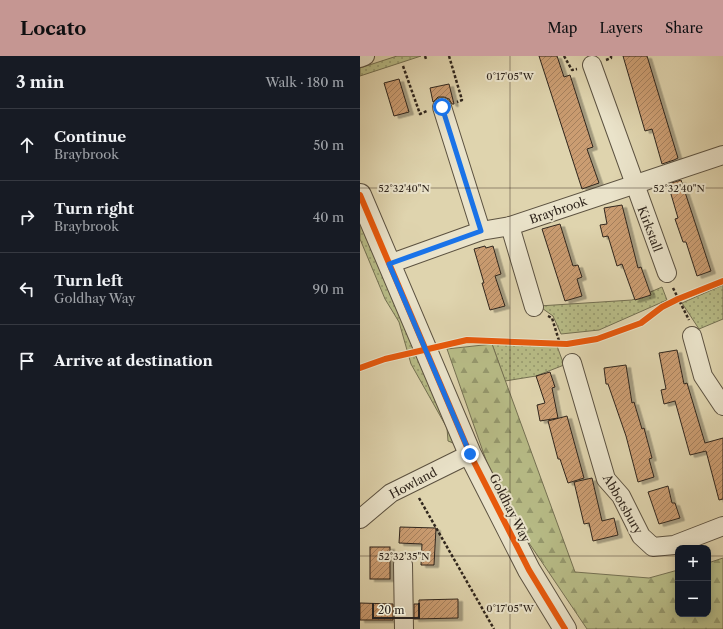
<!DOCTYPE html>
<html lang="en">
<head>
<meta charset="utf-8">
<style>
  body { margin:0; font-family:"Libre Caslon Text",serif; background:#242831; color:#f1f3f6 }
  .controls { position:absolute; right:12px; bottom:12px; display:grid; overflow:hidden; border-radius:8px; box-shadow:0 2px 10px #0003 }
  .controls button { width:36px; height:36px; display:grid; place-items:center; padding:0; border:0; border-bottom:1px solid #363941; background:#171b24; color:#f1f3f6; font:20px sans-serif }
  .scale { position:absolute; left:12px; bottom:10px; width:48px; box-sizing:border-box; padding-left:4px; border:2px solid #30261d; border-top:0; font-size:11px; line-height:14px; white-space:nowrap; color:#30261d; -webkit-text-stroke:3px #eae3ca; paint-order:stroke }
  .stop { position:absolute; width:12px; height:12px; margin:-9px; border:3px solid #1a73e8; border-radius:50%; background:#fff }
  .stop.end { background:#1a73e8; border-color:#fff; box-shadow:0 1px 4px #0008 }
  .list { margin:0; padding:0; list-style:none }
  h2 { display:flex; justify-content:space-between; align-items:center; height:52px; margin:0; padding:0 16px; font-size:17px }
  h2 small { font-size:13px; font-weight:400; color:#9ea1a6 }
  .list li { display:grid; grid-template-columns:26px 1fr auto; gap:12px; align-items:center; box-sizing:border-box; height:72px; padding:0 16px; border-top:1px solid #363941 }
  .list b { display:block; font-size:15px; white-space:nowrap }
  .list p { margin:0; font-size:13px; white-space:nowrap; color:#9ea1a6 }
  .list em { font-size:13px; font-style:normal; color:#9ea1a6 }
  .icon { flex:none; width:22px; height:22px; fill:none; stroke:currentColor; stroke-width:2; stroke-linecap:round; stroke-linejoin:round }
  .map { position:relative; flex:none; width:363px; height:573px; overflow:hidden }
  header { display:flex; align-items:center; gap:24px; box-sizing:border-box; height:56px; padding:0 20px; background:#c59692; color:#111 }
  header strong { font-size:19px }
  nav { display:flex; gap:22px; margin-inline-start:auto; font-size:14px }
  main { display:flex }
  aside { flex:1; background:#171b24 }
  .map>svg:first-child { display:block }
</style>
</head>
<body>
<header>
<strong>Locato</strong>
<nav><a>Map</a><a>Layers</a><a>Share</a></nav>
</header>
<main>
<aside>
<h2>3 min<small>Walk · 180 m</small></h2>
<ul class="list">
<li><svg class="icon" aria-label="ahead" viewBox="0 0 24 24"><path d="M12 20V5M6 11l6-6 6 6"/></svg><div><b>Continue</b><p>Braybrook</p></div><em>50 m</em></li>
<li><svg class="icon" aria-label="right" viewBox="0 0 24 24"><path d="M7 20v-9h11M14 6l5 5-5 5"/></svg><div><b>Turn right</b><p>Braybrook</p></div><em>40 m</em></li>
<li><svg class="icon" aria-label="left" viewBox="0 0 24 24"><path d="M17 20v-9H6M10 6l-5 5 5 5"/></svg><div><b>Turn left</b><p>Goldhay Way</p></div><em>90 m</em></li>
<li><svg class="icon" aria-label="arrive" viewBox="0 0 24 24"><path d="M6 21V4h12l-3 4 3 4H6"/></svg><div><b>Arrive at destination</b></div></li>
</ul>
</aside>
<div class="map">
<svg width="363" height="573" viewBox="0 0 363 573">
  <defs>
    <pattern id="grass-dots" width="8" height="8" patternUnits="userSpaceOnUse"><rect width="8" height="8" fill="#b7bb86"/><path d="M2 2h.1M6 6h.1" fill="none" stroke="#95986d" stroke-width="1.8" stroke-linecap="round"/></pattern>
    <pattern id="forest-firs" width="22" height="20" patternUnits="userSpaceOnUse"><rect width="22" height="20" fill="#b7bb86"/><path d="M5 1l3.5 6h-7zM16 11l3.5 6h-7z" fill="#95986d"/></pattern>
    <pattern id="building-hatch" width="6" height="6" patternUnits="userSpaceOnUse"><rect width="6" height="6" fill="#cb9d72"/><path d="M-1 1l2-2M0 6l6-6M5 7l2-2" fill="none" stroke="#a5805d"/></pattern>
    <filter id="shadow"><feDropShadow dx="4.5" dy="2.5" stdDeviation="0" flood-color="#0004"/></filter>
  </defs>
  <rect width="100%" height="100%" fill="#dfd4ae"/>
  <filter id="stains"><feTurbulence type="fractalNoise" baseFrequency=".005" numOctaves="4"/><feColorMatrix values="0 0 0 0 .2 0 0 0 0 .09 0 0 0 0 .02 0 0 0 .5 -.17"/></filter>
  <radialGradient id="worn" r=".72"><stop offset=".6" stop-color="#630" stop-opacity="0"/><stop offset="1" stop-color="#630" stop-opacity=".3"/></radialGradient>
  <g fill="url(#grass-dots)" stroke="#747052">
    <polygon points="37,0 61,0 0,20 0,12"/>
    <polygon points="0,160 95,377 93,387 88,385 87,372 51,308 39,266 25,243 0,183"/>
    <polygon points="363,229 363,263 339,273 322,247"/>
    <polygon points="302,231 307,244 239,274 201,278 193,260 179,250 272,244"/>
    <polygon points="132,288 197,290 204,309 176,320 145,325"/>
  </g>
  <polygon fill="url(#forest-firs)" stroke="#747052" points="132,288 215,516 289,522 318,514 318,558 348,558 348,507 363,502 363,573 227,573 140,444 87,293"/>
  <g fill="url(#building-hatch)" stroke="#30261d" filter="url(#shadow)">
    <polygon points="179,0 197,0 204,21 210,19 233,91 227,93 239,127 222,133"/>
    <polygon points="263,0 287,0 318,102 314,104 302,108 292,73 285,75"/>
    <polygon points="39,23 49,56 34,60 24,27"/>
    <polygon points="89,28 94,48 92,48 89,43 84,41 78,41 73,46 70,32"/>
    <polygon points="321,124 351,215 337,220 326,186 323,186 315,163 318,162 308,128"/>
    <polygon points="262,149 278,212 281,211 291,239 275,244 262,208 257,210 248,180 243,181 240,169 247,168 244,152"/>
    <polygon points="200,168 213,210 218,209 222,221 217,223 222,240 205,245 182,173"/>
    <polygon points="125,190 126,192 133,190 141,218 135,220 145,250 130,254 122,227 124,227 114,193"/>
    <polygon points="317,294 324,328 327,327 345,387 363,382 363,443 359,444 346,395 330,399 315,345 304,348 301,334 306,333 299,297"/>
    <polygon points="266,309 272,347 274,346 282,373 284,372 292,402 289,403 294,421 278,426 266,380 248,328 246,328 244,312"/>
    <polygon points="190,316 195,331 192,332 198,362 180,365 177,349 185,347 176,320"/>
    <polygon points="207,360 224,422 208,427 200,403 198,403 188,365"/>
    <polygon points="232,422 242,465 254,462 258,479 233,485 229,467 224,468 214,426"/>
    <polygon points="308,430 312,447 315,447 320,462 299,468 288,436"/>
    <polygon points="40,471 76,472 74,509 61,509 62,488 39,487"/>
    <rect x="10" y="491" width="20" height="32"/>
    <polygon points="98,543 98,562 54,563 54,548 59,548 59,544"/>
    <polygon points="0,547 33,548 33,564 0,564"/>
  </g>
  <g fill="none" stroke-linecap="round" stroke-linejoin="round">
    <defs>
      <g id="minor">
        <polyline points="0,2 5,0"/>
        <polyline points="232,9 307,217"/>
        <polyline points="82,51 121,175"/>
        <polyline points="150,170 174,251"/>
        <polyline points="29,208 121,175 150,170 363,99"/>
        <polyline points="332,280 343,320 363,350"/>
        <polyline points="212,307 246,423 261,440 281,480 293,491 314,489 363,470"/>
        <polyline points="0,463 31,437 110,398"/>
        <polyline points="43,508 44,573"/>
      </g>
      <polyline id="tertiary" points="0,139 110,398 169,514 205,573"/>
    </defs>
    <use href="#minor" stroke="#5c5241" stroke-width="20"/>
    <use href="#tertiary" stroke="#5c5241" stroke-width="24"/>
    <g stroke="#30261d" stroke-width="2.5" stroke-dasharray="3 2" stroke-linecap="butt">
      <polyline points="65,0 66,3"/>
      <polyline points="89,0 102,44 97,46"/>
      <polyline points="204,0 212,14 217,13"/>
      <polyline points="246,4 251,2 251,0"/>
      <polyline points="43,10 60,58 67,55"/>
      <polyline points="313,232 329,264"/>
      <polyline points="188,260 192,262 200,288"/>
      <polyline points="59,442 134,573"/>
    </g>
    <use href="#minor" stroke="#eae3ca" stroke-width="18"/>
    <use href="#tertiary" stroke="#eae3ca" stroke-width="22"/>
    <defs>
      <g id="cycleway">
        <polyline points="0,139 110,398 169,514 205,573"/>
        <polyline points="0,312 25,303 107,284 207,288 237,283 281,267 302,251 318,243 363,225"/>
      </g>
    </defs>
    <use href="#cycleway" stroke="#eae3ca" stroke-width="8"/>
    <use href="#cycleway" stroke="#e8590c" stroke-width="6"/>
  </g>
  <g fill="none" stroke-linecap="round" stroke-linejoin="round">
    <polyline stroke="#1a73e8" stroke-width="5" points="82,51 121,175 29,208 110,398"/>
  </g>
  <path fill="none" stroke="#30261d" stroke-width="1" stroke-opacity="0.45" d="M150,0V573M0,132H363M0,500H318M348,500H363"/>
  <g text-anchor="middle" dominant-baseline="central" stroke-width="4" stroke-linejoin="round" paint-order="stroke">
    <g font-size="12" fill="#30261d" stroke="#eae3ca">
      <text transform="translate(198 154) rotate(-19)">Braybrook</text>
      <text transform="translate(290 173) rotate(69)">Kirkstall</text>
      <text transform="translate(53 427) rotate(-28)">Howland</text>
      <text transform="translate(263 448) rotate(60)">Abbotsbury</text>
      <text transform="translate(150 452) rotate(63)">Goldhay Way</text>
    </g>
  </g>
  <g font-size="10" text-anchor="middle" fill="#30261d" stroke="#eae3ca" stroke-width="4" stroke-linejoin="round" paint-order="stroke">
    <text x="150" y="24">0°17'05"W</text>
    <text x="44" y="136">52°32'40"N</text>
    <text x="319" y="136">52°32'40"N</text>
    <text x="44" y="504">52°32'35"N</text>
    <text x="150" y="556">0°17'05"W</text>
  </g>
  <rect width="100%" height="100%" filter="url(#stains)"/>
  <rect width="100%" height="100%" fill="url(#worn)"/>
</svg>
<div class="controls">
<button>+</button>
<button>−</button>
</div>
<div class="scale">20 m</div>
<div class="stop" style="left:82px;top:51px"></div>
<div class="stop end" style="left:110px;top:398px"></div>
</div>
</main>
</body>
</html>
